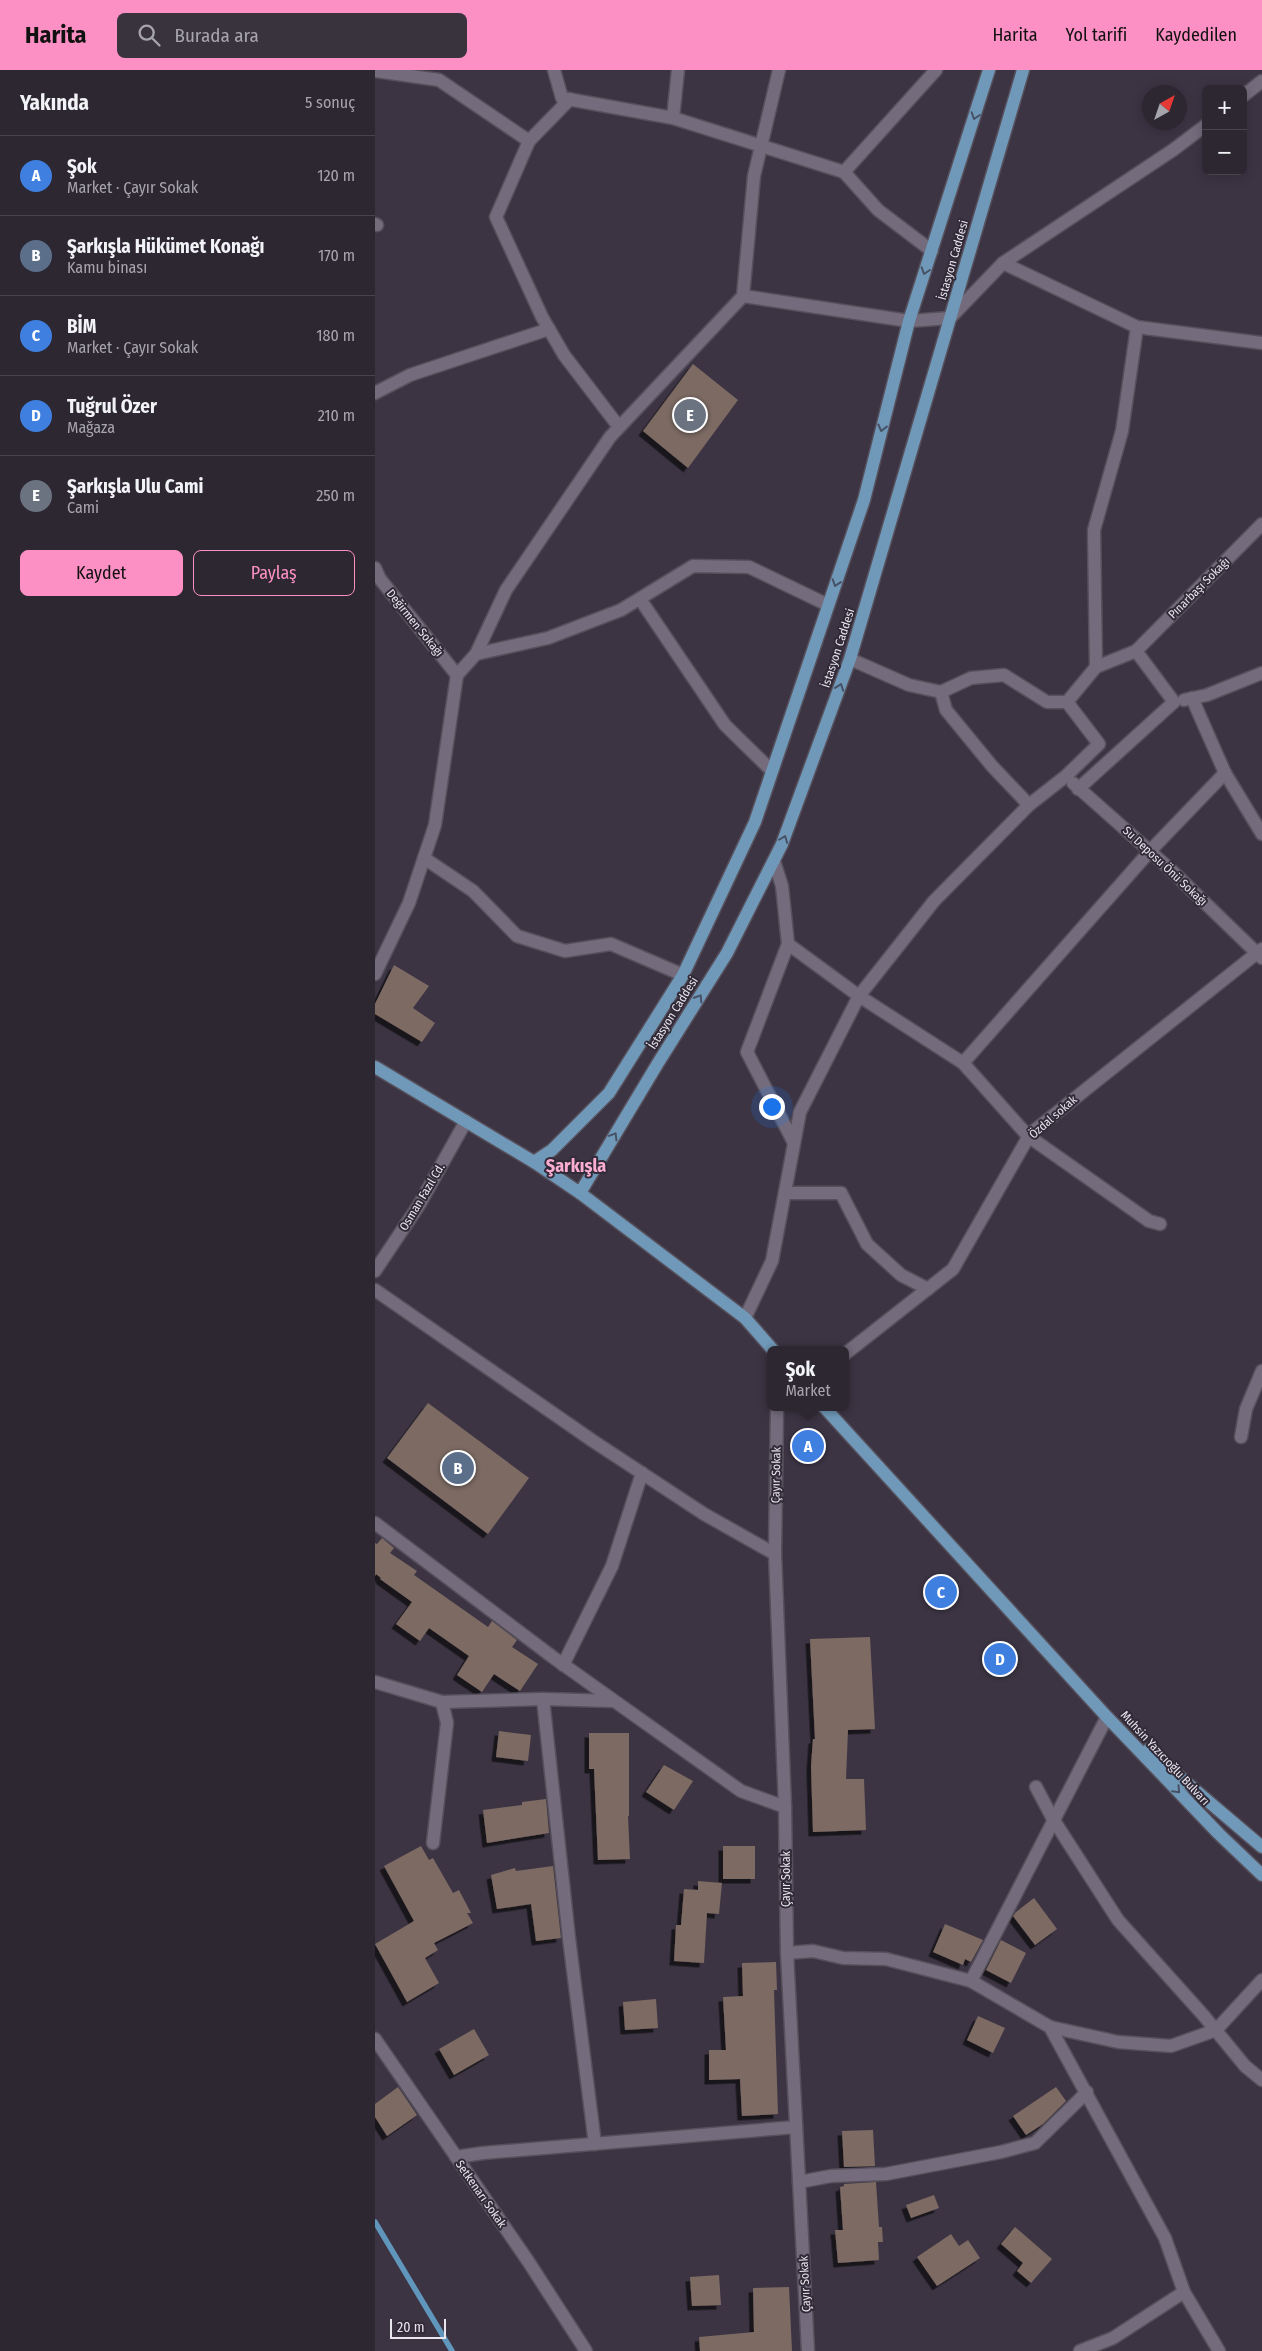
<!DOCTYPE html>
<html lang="tr">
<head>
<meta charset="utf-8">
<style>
  body { margin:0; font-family:"Fira Sans Condensed",sans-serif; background:#39333e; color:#f1f3f6 }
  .controls { position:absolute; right:15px; top:15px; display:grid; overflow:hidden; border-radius:8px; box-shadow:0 2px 12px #0003 }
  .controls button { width:45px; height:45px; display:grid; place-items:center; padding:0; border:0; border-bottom:1px solid #48444d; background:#2d2732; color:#f1f3f6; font:25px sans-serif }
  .compass { position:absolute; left:767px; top:15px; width:45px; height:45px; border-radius:50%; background:#2d2732; box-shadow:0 2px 12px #0003; rotate:40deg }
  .scale { position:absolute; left:15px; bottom:12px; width:56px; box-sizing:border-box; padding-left:5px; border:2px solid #e9e5ee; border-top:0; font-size:14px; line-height:18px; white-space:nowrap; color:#e9e5ee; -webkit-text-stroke:4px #312a38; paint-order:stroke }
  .you { position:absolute; left:396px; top:1036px; width:18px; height:18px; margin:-12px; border:4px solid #fff; border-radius:50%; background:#1a73e8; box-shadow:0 0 0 8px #1a73e833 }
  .badge { display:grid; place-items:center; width:32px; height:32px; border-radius:50%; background:#fc8fc3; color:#fff; font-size:16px; font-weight:700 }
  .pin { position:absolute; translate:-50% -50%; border:2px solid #fff; box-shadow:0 1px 5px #0006 }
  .popup { position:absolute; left:392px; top:1276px; width:82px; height:65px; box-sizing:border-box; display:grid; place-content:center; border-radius:8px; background:#2d2732; filter:drop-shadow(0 1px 4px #0005); font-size:16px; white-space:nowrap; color:#a7a5ac }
  .popup b { font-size:19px; color:#f1f3f6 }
  .popup::after { content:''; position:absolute; left:50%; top:100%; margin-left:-10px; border:10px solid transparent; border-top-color:#2d2732 }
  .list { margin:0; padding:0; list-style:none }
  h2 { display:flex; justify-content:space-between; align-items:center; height:65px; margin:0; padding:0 20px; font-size:21px }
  h2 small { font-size:16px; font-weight:400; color:#a7a5ac }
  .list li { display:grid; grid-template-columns:32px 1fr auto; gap:15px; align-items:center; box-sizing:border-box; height:80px; padding:0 20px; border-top:1px solid #48444d }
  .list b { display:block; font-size:19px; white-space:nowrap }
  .list p { margin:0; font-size:16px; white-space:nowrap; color:#a7a5ac }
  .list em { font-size:16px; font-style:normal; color:#a7a5ac }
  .actions { display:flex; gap:10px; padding:15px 20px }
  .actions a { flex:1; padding:11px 0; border:1px solid #fc8fc3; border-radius:8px; text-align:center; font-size:18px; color:#fc8fc3 }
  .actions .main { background:#fc8fc3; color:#111 }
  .icon { flex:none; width:28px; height:28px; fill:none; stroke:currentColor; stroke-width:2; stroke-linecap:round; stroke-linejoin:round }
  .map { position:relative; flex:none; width:887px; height:2281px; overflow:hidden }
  header { display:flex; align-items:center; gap:30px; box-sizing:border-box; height:70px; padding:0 25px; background:#fc8fc3; color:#111 }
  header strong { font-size:24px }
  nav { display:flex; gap:28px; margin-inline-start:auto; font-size:18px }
  .search { width:350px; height:45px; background:#39333e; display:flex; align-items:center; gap:12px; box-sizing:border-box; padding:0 18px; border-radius:8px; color:#a7a5ac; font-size:19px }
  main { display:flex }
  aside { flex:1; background:#2d2732 }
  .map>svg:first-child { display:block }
</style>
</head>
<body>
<header>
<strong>Harita</strong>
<div class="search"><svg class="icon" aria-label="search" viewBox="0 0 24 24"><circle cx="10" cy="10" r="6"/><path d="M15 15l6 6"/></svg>Burada ara</div>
<nav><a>Harita</a><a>Yol tarifi</a><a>Kaydedilen</a></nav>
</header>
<main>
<aside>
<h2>Yakında<small>5 sonuç</small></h2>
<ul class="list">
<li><span class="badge" style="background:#3f7fe0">A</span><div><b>Şok</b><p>Market · Çayır Sokak</p></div><em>120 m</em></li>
<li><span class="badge" style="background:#5c6f8a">B</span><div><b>Şarkışla Hükümet Konağı</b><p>Kamu binası</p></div><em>170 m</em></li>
<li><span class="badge" style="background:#3f7fe0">C</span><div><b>BİM</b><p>Market · Çayır Sokak</p></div><em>180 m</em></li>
<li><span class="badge" style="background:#3f7fe0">D</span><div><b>Tuğrul Özer</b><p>Mağaza</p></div><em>210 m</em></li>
<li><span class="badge" style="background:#6b7280">E</span><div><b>Şarkışla Ulu Cami</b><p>Cami</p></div><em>250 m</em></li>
</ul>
<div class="actions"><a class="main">Kaydet</a><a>Paylaş</a></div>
</aside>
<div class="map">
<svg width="887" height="2281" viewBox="0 0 887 2281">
  <defs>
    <filter id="shadow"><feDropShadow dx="-4.5" dy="4.5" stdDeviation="0" flood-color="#0009"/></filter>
  </defs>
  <rect width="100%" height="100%" fill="#3c3443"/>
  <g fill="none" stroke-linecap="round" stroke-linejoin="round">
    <polyline stroke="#6096bc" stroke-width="5.5" points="0,2152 77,2281"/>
  </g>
  <g fill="#7c6a63" filter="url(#shadow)">
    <polygon points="318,294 363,330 313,398 268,361"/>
    <polygon points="19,895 54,916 38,938 60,953 47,972 0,944 0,934"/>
    <polygon points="53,1333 154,1408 113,1464 12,1388"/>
    <polygon points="7,1468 19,1478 15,1483 42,1501 39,1505 113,1557 117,1551 142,1570 137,1577 163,1594 145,1621 119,1604 107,1622 82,1605 94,1586 54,1558 45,1571 21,1554 37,1532 5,1509 6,1508 1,1504 0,1506 0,1473 2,1474"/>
    <polygon points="495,1567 500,1659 473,1660 471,1709 489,1709 491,1760 438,1762 436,1696 438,1669 440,1669 435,1569"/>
    <polygon points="124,1661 156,1665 153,1691 121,1687"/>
    <polygon points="214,1663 254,1663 254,1746 253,1746 255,1789 223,1790 219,1699 214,1699"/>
    <polygon points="289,1695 318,1711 299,1740 271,1722"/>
    <polygon points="171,1729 174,1763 112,1773 108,1740 147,1735 147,1732"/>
    <polygon points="46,1776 54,1790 58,1788 78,1823 84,1820 96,1843 92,1843 98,1853 59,1873 63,1880 50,1888 64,1913 32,1932 0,1874 39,1851 9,1796"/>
    <rect x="348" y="1776" width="32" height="33"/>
    <polygon points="178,1796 186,1868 161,1871 156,1834 122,1839 116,1805 140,1798 141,1801"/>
    <polygon points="323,1811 347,1813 344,1844 332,1843 329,1893 299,1891 301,1855 306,1855 309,1819 323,1820"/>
    <polygon points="659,1828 682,1859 660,1875 638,1846 641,1842"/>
    <polygon points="570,1854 608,1870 596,1892 590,1889 588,1895 558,1882"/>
    <polygon points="626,1870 651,1883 636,1913 611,1900"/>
    <polygon points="401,1892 402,1920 399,1920 403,2044 367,2046 365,2009 334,2010 334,1980 351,1980 348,1927 368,1926 367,1893"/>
    <polygon points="281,1929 283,1958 250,1960 248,1932"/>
    <polygon points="603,1946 630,1958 618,1983 592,1970"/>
    <polygon points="99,1959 114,1985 79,2005 64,1979"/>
    <polygon points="23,2017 42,2045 12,2066 0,2047 0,2034"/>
    <polygon points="681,2017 691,2031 668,2054 651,2065 638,2046"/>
    <polygon points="498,2060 500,2096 469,2097 467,2061"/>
    <polygon points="501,2112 504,2157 507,2157 508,2172 503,2172 504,2190 463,2193 460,2160 468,2160 465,2117 469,2116 469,2114"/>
    <polygon points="559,2125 564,2138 536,2148 531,2135"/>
    <polygon points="640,2157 677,2189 656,2213 642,2201 648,2193 626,2174"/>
    <polygon points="576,2164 584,2176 593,2170 605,2188 562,2216 542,2187"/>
    <polygon points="344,2205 346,2235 317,2236 315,2207"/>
    <polygon points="414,2217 417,2281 325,2281 324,2267 379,2262 378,2218"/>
  </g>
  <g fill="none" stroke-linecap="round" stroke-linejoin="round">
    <defs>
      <g id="minor">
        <polyline points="179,0 187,28 298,48 469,102 561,0"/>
        <polyline points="0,1 64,10 154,71 195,29"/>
        <polyline points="868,26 887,11"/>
        <polyline points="298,48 303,0"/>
        <polyline points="154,71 121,147 167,247 189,285 244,357"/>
        <polyline points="469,102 503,140 557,181"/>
        <polyline points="0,154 2,155"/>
        <polyline points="628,193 762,257 887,273"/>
        <polyline points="368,226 534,251 575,248 628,193 798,80 831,55"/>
        <polyline points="0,323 35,305 174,259"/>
        <polyline points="0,498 5,509 82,605"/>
        <polyline points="265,529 350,655 397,701"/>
        <polyline points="761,581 887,454"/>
        <polyline points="101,584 173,568 246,540 318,496 374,497 453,535"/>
        <polyline points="475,589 534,615 566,622 596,608 629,605 672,632 692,632 721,597 761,581 799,632 703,719"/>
        <polyline points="721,597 719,460 747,361 762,257"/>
        <polyline points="566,622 571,640 617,696 654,735"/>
        <polyline points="809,630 832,625 887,603"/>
        <polyline points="850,703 887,764"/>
        <polyline points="698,713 796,800 887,888"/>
        <polyline points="49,788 98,821 142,866 190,881 236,874 308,905"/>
        <polyline points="399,791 407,816 413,874 372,982 419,1073"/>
        <polyline points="413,874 484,926 588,993 775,781 850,703 817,628"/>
        <polyline points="0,904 34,833 60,755 82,605 101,584 131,520 235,367 368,226 379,106 404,0"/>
        <polyline points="588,993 653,1066 774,1151 785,1154"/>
        <polyline points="410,1123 466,1123 492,1174 526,1205 553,1219"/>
        <polyline points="0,1201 44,1135 91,1051"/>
        <polyline points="0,1220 218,1371 329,1444 400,1484"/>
        <polyline points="370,1248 397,1191 425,1042 484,926 559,831 654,735 691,706 724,674 692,632"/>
        <polyline points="470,1284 578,1199 655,1064 887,879"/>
        <polyline points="402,1337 400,1484 410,1737 412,1883 433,2281"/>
        <polyline points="866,1367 871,1339 887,1301"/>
        <polyline points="0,1453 179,1588 366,1721 410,1737"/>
        <polyline points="188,1595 237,1496 267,1403"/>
        <polyline points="0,1612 67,1632 168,1629 238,1631"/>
        <polyline points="168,1629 194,1868 220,2074"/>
        <polyline points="661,1717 678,1749 743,1850 829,1946 870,1996 887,2010"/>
        <polyline points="58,1773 72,1653 67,1632"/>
        <polyline points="412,1883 438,1881 468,1888 511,1889 596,1911 675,1957 790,2168 809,2222 844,2281"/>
        <polyline points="596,1911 732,1647"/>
        <polyline points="675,1957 743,1972 796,1976 841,1960 887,1910"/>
        <polyline points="0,1969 153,2191 211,2281"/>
        <polyline points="81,2087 108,2083 421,2057"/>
        <polyline points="424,2112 456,2106 511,2104 626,2082 660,2073 712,2022"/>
        <polyline points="705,2281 738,2268 809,2222"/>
      </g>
      <g id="major">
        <polyline points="0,997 159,1092 205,1123 370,1248 398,1280"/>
        <polyline points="159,1092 177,1080 234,1023 308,905 380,752 489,430 534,251 614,0"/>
        <polyline points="205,1123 283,993 352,883 407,774 475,589 648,0"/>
        <polyline points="449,1337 732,1647 844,1764 887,1805"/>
        <polyline points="773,1680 887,1777"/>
      </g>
    </defs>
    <use href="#minor" stroke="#56505c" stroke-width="15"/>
    <use href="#major" stroke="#56505c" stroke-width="15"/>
    <use href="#minor" stroke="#746c7c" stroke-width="12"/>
    <use href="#major" stroke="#7099b9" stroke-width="12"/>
  </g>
  <defs><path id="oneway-chevron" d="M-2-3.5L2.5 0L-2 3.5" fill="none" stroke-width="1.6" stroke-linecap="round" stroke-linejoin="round" transform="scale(1.25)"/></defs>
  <g stroke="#475165">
    <use href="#oneway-chevron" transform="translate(600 46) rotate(108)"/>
    <use href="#oneway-chevron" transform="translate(550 201) rotate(108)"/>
    <use href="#oneway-chevron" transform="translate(507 358) rotate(104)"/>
    <use href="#oneway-chevron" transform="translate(461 513) rotate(109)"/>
    <use href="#oneway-chevron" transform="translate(465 617) rotate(-70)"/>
    <use href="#oneway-chevron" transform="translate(409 769) rotate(-69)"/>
    <use href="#oneway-chevron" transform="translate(324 928) rotate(-58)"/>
    <use href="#oneway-chevron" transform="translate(239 1066) rotate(-59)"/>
    <use href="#oneway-chevron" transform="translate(802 1720) rotate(47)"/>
  </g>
  <g text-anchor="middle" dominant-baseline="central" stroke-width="4" stroke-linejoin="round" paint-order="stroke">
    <g font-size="12" fill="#e9e5ee" stroke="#312a38">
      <text transform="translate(578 190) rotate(-74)">İstasyon Caddesi</text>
      <text transform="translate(824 518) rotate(-45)">Pınarbaşı Sokağı</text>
      <text transform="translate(40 553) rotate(51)">Değirmen Sokağı</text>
      <text transform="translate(463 578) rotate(-72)">İstasyon Caddesi</text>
      <text transform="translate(790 796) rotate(43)">Su Deposu Önü Sokağı</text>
      <text transform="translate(298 943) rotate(-58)">İstasyon Caddesi</text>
      <text transform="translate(678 1047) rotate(-41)">Özdal sokak</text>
      <text transform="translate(47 1127) rotate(-59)">Osman Fazıl Cd.</text>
      <text transform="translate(401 1405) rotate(-89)">Çayır Sokak</text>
      <text transform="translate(790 1688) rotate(47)">Muhsin Yazıcıoğlu Bulvarı</text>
      <text transform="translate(411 1809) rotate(-90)">Çayır Sokak</text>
      <text transform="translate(106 2124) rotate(55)">Setkenarı Sokak</text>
      <text transform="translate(430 2214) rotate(-93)">Çayır Sokak</text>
    </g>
    <g font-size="18" font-weight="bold" fill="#fcaed2" stroke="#312a38">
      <text x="201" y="1096">Şarkışla</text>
    </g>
  </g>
</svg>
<div class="controls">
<button>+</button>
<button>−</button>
</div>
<svg class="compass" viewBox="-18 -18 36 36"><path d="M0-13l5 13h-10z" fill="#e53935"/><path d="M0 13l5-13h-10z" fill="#a7a5ac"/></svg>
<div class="scale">20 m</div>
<div class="you"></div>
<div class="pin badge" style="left:433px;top:1376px;background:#3f7fe0">A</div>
<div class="popup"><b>Şok</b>Market</div>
<div class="pin badge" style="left:83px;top:1398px;background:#5c6f8a">B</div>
<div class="pin badge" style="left:566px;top:1522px;background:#3f7fe0">C</div>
<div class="pin badge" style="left:625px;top:1589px;background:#3f7fe0">D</div>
<div class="pin badge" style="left:315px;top:345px;background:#6b7280">E</div>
</div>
</main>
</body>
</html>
